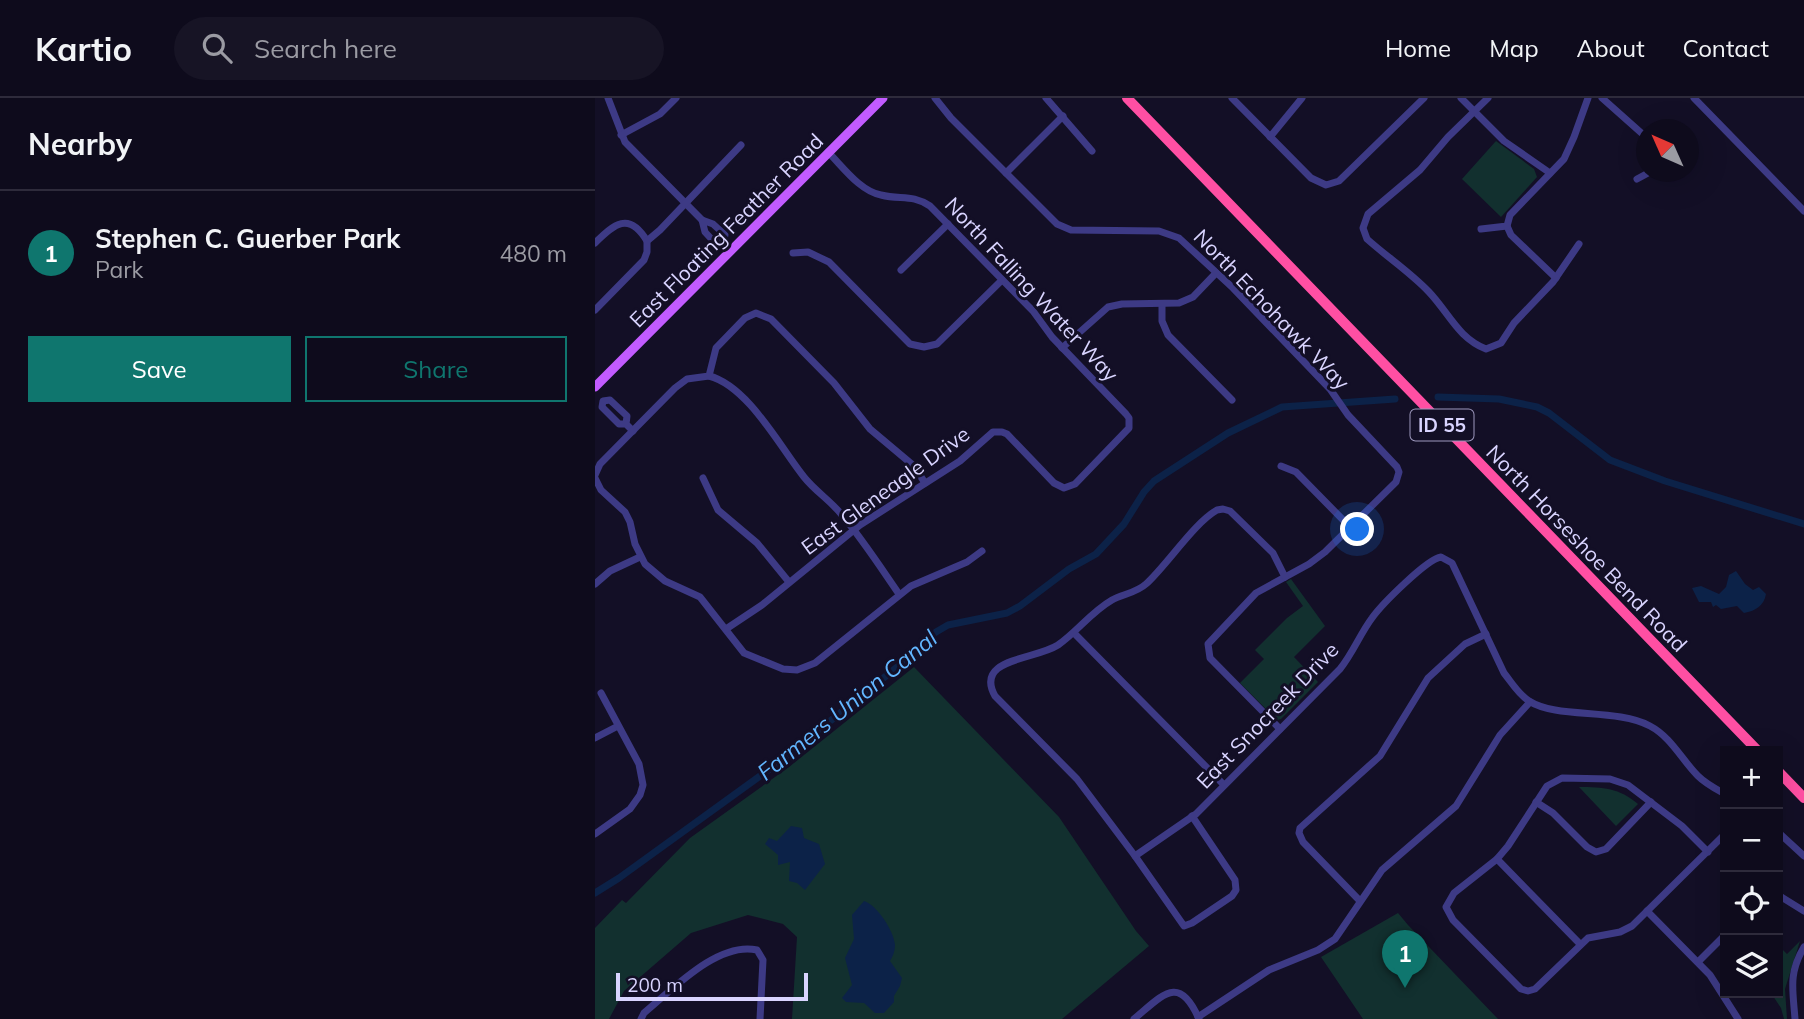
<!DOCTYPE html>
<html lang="en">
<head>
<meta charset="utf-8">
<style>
  body { margin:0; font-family:Mulish,sans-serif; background:#171425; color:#f1f3f6 }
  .controls { position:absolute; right:21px; bottom:21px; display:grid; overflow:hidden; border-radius:0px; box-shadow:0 7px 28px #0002 }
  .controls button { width:63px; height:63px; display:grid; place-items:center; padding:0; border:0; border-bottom:2px solid #2e2b3b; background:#0e0b1c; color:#f1f3f6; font:35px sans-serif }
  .compass { position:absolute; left:1041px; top:21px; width:63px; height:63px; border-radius:50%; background:#0e0b1c; box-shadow:0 7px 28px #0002; rotate:315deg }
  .scale { position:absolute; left:21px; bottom:18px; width:192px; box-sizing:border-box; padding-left:7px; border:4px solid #d9d4ff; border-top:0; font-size:19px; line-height:24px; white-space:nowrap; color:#d9d4ff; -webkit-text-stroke:5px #130f26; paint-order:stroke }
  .you { position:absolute; left:763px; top:432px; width:24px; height:24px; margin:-18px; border:5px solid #fff; border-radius:50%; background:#1a73e8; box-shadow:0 0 0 10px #1a73e833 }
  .badge { display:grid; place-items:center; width:46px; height:46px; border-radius:50%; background:#0f766e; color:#fff; font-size:23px; font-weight:700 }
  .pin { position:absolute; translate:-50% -58px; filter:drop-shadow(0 2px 4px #0008) }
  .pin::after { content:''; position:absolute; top:37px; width:24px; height:21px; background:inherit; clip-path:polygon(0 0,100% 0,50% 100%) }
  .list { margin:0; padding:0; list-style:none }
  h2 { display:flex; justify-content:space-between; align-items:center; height:91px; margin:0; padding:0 28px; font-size:30px }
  h2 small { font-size:23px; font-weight:400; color:#9b9ba3 }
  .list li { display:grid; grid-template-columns:46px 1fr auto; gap:21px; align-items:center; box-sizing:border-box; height:126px; padding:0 28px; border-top:2px solid #2e2b3b }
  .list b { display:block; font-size:26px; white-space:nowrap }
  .list p { margin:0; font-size:23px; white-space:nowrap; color:#9b9ba3 }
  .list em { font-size:23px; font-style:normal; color:#9b9ba3 }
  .actions { display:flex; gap:14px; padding:21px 28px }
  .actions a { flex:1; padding:16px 0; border:2px solid #0f766e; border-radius:0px; text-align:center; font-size:24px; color:#0f766e }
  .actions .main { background:#0f766e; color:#fff }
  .icon { flex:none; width:38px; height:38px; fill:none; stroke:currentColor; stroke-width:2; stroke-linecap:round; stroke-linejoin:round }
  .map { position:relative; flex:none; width:1209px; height:921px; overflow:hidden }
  header { display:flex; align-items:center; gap:42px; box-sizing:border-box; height:98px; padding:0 35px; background:#0e0b1c; border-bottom:2px solid #2e2b3b }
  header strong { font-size:33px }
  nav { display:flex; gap:38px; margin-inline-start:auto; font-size:24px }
  .search { width:490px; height:63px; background:#171425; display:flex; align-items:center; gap:18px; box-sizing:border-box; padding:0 24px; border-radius:38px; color:#9b9ba3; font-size:26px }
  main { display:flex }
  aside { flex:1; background:#0e0b1c }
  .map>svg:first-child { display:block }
</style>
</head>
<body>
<header>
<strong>Kartio</strong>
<div class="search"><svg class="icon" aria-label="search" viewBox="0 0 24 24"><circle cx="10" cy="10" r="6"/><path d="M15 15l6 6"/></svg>Search here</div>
<nav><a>Home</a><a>Map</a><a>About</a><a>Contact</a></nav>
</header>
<main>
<aside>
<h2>Nearby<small></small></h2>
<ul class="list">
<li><span class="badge">1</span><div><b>Stephen C. Guerber Park</b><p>Park</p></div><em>480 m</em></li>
</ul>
<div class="actions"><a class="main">Save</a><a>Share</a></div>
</aside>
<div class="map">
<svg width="1209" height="921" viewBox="0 0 1209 921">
  <rect width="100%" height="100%" fill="#130f26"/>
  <g fill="#12302f">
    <polygon points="901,43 939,71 942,79 906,119 867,81"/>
    <polygon points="696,481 730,528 699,559 723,584 686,621 682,622 645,585 669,561 660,552 692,520 708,508 691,484"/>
    <polygon points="319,569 464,719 541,833 554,848 467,921 197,921 202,839 188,826 153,817 96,835 29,893 14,921 0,921 0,830 27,802 31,805 95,740 194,669"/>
    <path d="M984,689C1008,689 1024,690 1043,706L1021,728Z"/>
    <polygon points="803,815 813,827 903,921 768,921 726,859"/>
    <polygon points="1205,843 1190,891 1192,921 1189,921 1186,910 1176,895 1183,895 1183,847 1192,856"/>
  </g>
  <g fill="#0c2248">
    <path d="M1141,473L1150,486L1158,492L1164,489L1171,496C1169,508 1160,513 1149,515L1142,508L1126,511L1121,507L1118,509L1116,504H1104L1097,490L1106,488L1124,496L1131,489L1134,477Z"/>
    <polygon points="196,728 207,730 209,740 224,746 230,766 210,792 202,785 194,783 195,764 183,767 183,757 170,746 174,740 182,743"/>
    <path d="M269,803C282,807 299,833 300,847C300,853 298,858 295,863L307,880L305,888L299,898V904L289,915H280L269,905L251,904L247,900L257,887L250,860L259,841L257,817Z"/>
  </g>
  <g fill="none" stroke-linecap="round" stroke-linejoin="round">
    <g stroke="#0c2248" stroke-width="7">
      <polyline points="843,299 904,301 942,309 954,315 1015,362 1070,383 1209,426"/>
      <polyline points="0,795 24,780 183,665 301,570 341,534 353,527 412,515 425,508 474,471 501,456 529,426 549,394 559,383 633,335 687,309 800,301"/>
    </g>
    <g stroke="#3d3a85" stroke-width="7">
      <polyline points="13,0 30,44 107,122"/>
      <polyline points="340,0 356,20 462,126 476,132 564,133 584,140 638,190 735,291 753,317 802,369 804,374 801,384 730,454 714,466 661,495 613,546 615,560 685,631"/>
      <polyline points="451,0 497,53"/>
      <polyline points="637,0 716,80 731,87 744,83 829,0"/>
      <polyline points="866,0 909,43 955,75"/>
      <path d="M893,0L853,39L825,72L773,116L768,130L772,141C792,159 815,174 834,194C854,215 863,240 891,251L906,245L919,225L958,184L984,146"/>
      <polyline points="1007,0 1052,40"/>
      <polyline points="1099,0 1209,113"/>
      <polyline points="26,37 65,16 81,0"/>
      <polyline points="675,39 707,0"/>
      <polyline points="411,75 468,18"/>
      <polyline points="1042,81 1055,74"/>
      <polyline points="912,128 916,137 961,180"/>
      <polyline points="886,131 912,128 915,117 969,61 979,39 993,0"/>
      <polyline points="128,144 121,146 110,134 107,122 118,126 130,137 128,144 137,152"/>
      <path d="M0,145C19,126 34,113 52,143"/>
      <polyline points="198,155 213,154 234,164 315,246 329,249 342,246 407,182"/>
      <polyline points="306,172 353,126"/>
      <polyline points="567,206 567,223 573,237 637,302"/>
      <polyline points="0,212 49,162 52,154 52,143 65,132 146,47"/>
      <polyline points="467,250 513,209 527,206 584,205 598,199 621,175"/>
      <path d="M114,278C153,288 185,349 209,379C220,393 236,403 247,417C268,442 286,470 304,496"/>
      <polyline points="31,326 32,318 15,302 8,303 7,309 24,326 31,326 38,333"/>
      <polyline points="686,368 701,374 755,429"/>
      <polyline points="0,377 5,366 80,290 92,281 114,278 121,250 150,220 161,215 176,221 239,285 275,331 319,368 330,385"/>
      <polyline points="0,380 6,392 30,414 35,424 40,446 50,466 70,483 105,499 149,555 188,571 202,572 220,565 316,488 372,464 387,453"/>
      <polyline points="108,380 123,412 162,445 194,484"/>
      <polyline points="0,486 15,473 45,459"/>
      <path d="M131,531L167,507L265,427L365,363L398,334H407L412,336L459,385L469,390L480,386L534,330V320L531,316L457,239L438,213L335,108C317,96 306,102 286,97C265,93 248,69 233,54"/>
      <polyline points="479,535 629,687"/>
      <polyline points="0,640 23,628"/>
      <polyline points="941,704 958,715 992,749 1001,754 1011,751 1056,704"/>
      <path d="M597,718L640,782L641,792L637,798L597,825L589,828L540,758L482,681L400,598C379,560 440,562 463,547C482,534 496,514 517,502C528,496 541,495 551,486C572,467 599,425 622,412L628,411L635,413L678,455L690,479"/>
      <polyline points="1183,734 1209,758"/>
      <polyline points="0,736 35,711 45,697 48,687 44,666 6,595"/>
      <polyline points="1113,754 1087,728 1033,687 1015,681 967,680 952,688 913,748 902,761 859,795 851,809 858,822 926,891 933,893 940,891 993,840 1025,834 1037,828 1130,736"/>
      <path d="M540,758L601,716L745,571C758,555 765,536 777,520C787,506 832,461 846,459L857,465L909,575C917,585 923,596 934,603C962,621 1021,610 1055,628C1076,639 1087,662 1103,678C1111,686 1121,691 1130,696"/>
      <polyline points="902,761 985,846"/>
      <polyline points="1183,797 1209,813"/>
      <polyline points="765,803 708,744 704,735 705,730 785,658 833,580 870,546 891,536"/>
      <polyline points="1052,813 1115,877 1143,921"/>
      <polyline points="1103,864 1130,837"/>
      <polyline points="603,919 674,872 723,852 740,841 787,772 861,708 905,637 935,604"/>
      <path d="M46,921L49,915C77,892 123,843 162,852L168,862L165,921"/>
      <path d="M539,921C568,897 584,875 604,921"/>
      <path d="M1200,921C1198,892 1193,876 1209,849"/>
    </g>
    <polyline stroke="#c25bff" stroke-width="9" points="0,289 288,0"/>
    <g stroke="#ff4fa3" stroke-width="10">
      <polyline points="532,0 1163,653"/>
      <polyline points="1183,673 1209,700"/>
    </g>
  </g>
  <g text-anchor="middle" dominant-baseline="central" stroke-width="6" stroke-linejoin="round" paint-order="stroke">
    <rect fill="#130f26" stroke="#9e99be" stroke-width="2" x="815.5" y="311.5" width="63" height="31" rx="5"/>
    <g font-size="19" font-weight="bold" fill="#d9d4ff">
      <text x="847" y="327">ID 55</text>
    </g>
    <g font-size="21" fill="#d9d4ff" stroke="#130f26">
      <text transform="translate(131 132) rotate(-45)">East Floating Feather Road</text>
      <text transform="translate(437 191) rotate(47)">North Falling Water Way</text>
      <text transform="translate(677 211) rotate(46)">North Echohawk Way</text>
      <text transform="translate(290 392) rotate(-36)">East Gleneagle Drive</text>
      <text transform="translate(992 450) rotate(46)">North Horseshoe Bend Road</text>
      <text transform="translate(672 617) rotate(-46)">East Snocreek Drive</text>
    </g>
    <g font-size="23" font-style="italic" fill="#62b6ff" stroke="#130f26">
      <text transform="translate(252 607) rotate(-39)">Farmers Union Canal</text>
    </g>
  </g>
</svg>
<div class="controls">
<button>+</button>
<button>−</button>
<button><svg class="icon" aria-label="locate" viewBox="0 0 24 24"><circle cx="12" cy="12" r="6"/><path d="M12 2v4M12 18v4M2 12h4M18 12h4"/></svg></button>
<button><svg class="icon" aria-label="layers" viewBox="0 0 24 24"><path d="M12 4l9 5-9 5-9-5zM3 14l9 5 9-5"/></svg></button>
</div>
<svg class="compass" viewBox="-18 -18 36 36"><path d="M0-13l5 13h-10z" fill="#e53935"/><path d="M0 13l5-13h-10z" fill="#9b9ba3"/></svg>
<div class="scale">200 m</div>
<div class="you"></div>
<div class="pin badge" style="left:810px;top:890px">1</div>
</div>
</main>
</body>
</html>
